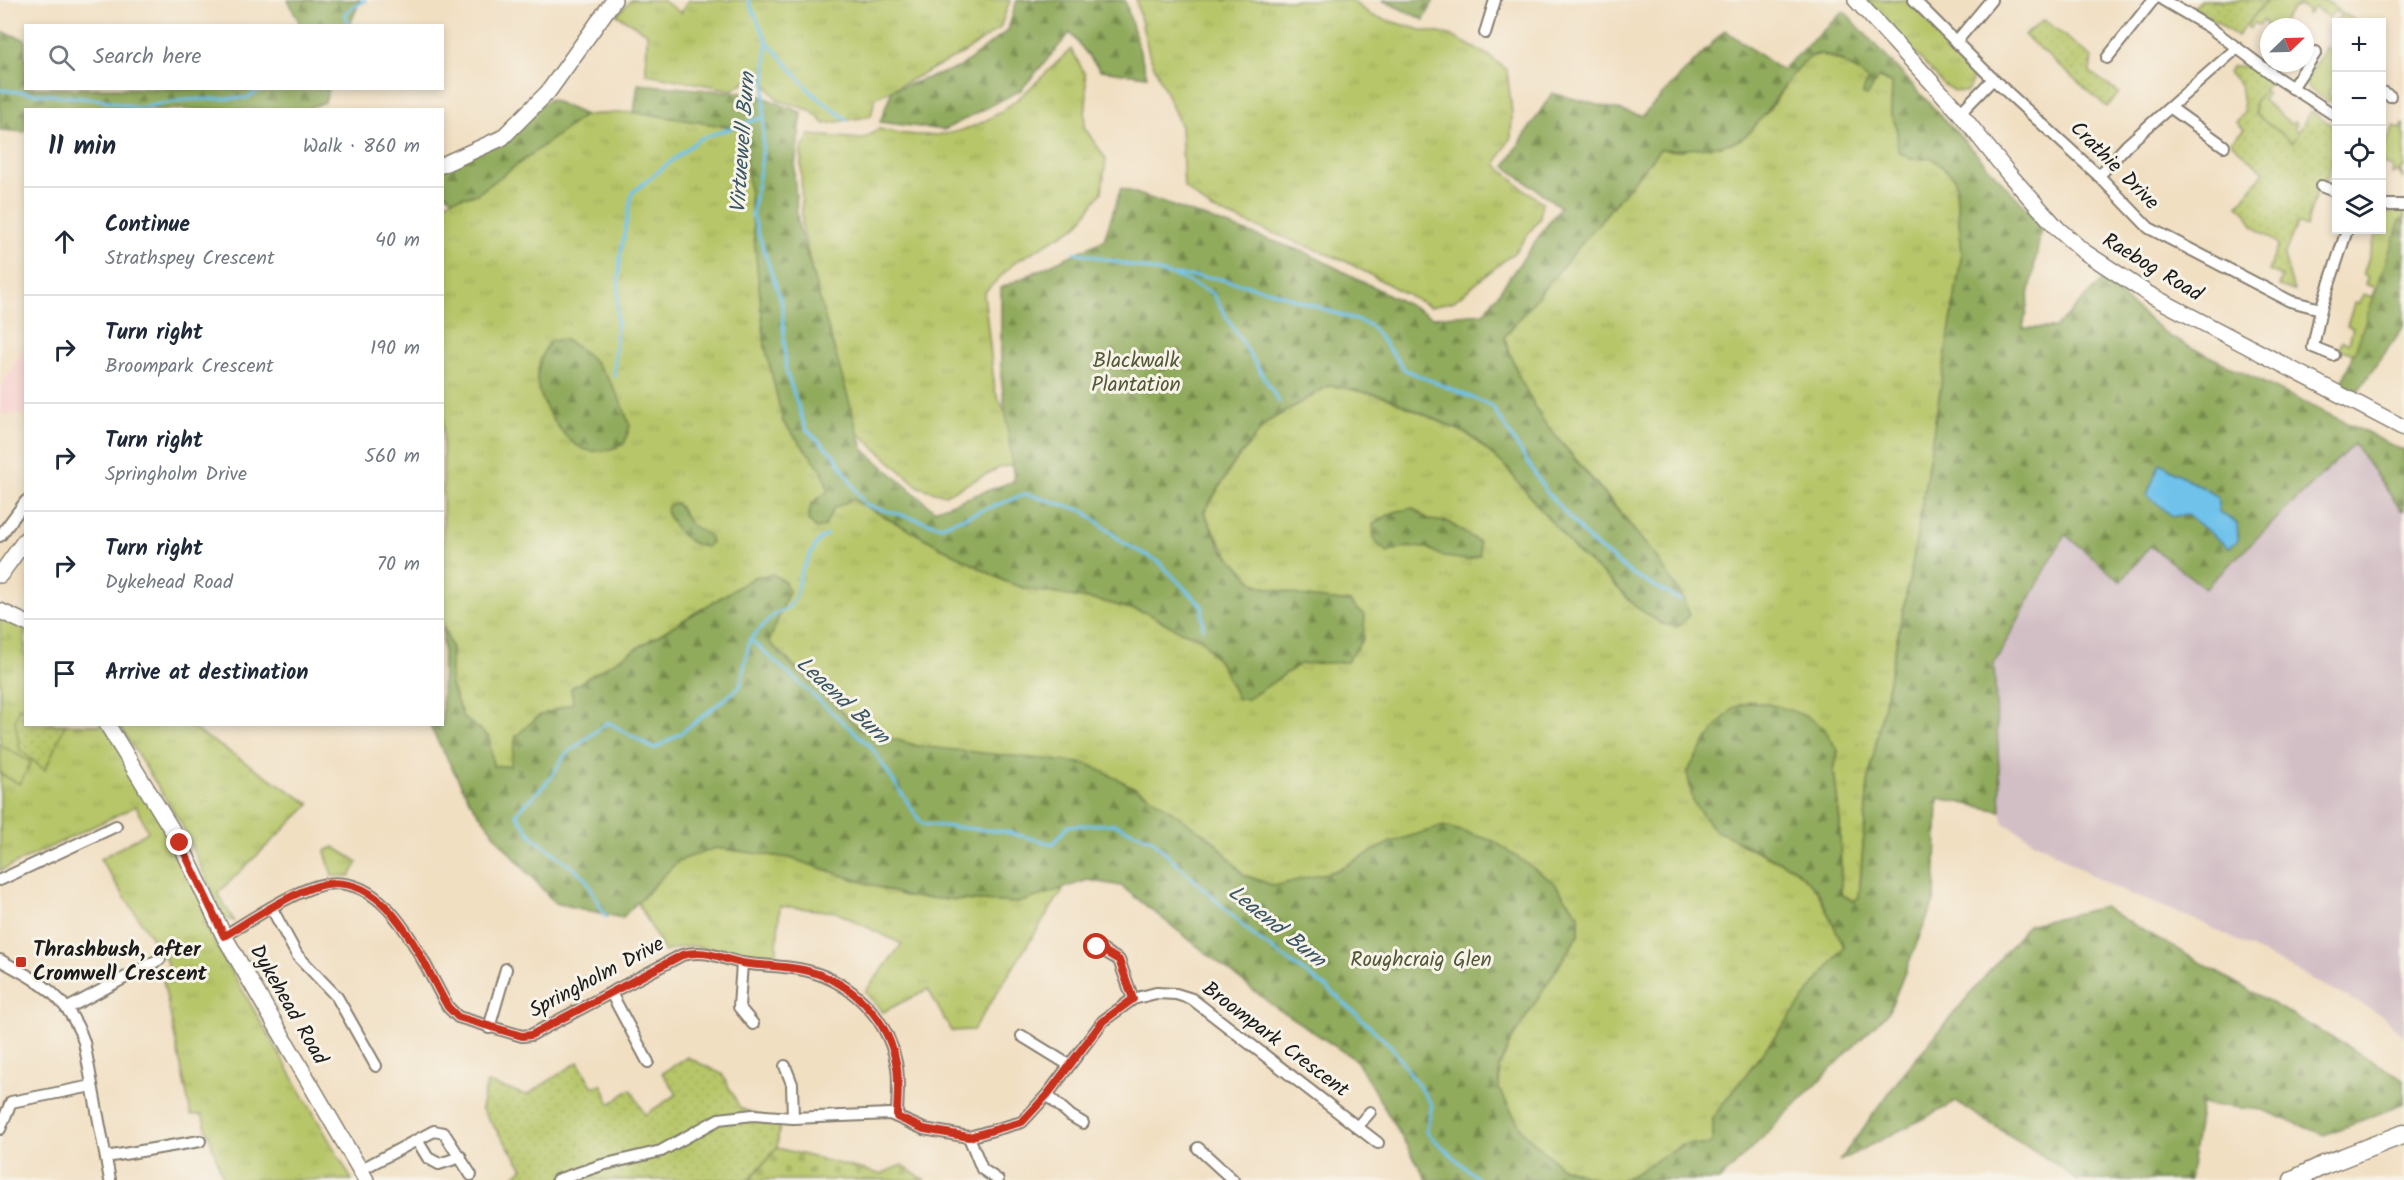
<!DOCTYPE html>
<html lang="en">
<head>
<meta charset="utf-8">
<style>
  body { margin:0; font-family:Kalam,sans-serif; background:#f2f2f3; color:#1f2937 }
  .controls { position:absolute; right:18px; top:18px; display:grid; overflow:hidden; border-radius:0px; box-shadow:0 3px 9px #0003 }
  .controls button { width:54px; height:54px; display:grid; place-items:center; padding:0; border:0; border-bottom:2px solid #e0e1e3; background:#fff; color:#1f2937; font:30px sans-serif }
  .compass { position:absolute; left:2260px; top:18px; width:54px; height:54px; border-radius:50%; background:#fff; box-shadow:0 3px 9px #0003; rotate:67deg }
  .stop { position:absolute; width:18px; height:18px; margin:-14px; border:4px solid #c8321e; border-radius:50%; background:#fff }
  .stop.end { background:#c8321e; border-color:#fff; box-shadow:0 2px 6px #0008 }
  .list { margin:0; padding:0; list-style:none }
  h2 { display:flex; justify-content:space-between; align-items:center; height:78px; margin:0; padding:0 24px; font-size:26px }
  h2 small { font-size:20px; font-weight:400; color:#747a83 }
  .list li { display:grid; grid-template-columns:39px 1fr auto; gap:18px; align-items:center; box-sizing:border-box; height:108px; padding:0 24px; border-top:2px solid #e0e1e3 }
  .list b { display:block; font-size:22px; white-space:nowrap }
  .list p { margin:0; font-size:20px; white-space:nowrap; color:#747a83 }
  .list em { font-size:20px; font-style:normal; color:#747a83 }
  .icon { flex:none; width:33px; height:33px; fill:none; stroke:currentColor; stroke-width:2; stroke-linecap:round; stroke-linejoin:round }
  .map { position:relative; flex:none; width:2404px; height:1180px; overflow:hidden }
  .search { position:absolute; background:#fff; box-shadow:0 3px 9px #0003; left:24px; top:24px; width:420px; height:66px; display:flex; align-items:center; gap:15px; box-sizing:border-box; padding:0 21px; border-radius:0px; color:#747a83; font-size:22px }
  .panel { position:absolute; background:#fff; box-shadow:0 3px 9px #0003; left:24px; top:108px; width:420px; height:618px; border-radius:0px }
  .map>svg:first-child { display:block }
</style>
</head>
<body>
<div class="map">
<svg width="2404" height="1180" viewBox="0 0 2404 1180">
  <defs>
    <pattern id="grass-tufts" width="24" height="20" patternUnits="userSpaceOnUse" patternTransform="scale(1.5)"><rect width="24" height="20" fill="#b7c669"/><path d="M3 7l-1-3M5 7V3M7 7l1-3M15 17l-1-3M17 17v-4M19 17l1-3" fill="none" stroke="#9daa5a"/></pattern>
    <pattern id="forest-firs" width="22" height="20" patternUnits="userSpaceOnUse" patternTransform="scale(1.5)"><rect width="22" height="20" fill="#91ab5d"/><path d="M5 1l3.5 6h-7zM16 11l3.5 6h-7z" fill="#768a4c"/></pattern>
    <pattern id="cemetery-stones" width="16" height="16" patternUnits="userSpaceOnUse" patternTransform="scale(1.5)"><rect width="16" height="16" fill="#b7c669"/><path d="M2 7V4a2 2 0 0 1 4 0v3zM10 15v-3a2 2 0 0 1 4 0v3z" fill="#9daa5a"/></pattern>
    <pattern id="park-dots" width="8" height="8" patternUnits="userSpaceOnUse" patternTransform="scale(1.5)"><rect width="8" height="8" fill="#b7c669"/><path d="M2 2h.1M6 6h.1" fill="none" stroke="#9daa5a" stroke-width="1.8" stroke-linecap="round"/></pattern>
  </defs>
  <rect width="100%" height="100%" fill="#f7f3e8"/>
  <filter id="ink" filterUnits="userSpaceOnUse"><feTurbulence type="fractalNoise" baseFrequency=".0167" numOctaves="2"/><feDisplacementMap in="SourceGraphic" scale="12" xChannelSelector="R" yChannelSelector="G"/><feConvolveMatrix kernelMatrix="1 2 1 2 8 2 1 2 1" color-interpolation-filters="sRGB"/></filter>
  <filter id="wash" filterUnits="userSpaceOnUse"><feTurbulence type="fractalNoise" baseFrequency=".008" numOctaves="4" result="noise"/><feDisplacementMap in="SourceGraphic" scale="24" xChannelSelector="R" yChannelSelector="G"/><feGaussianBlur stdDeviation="1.35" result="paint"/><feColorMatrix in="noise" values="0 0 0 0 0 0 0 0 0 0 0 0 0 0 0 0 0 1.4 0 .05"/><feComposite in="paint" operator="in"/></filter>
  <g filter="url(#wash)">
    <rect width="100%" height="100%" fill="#f1dfc2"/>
    <polygon fill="#f7d0cf" points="25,348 25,414 0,414 0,390"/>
    <polygon fill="#d2bec5" points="2354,443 2400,510 2404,510 2404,1037 2382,1015 2201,922 2110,886 2004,823 2001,811 1994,664 2065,534 2120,581 2150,546 2205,588"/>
    <g fill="url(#grass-tufts)" stroke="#6a7142" stroke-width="1.5">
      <polygon points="631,0 662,0 681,13 688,0 1010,0 1000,28 960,55 875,98 871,116 825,124 810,110 778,100 758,74 732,90 646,74 647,33 617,15"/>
      <polygon points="1136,0 1350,0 1373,16 1421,30 1450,35 1489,56 1507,70 1512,113 1511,137 1496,164 1521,187 1542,202 1540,218 1516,251 1454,301 1430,307 1345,261 1211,209 1184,187 1181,127 1149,54"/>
      <path d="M1867,0H1908C1925,18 1958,46 1970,66C1975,75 1974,85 1966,92L1954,91L1944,85Z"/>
      <path d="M1071,49L1085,74L1087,95L1084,127L1106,159L1102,192L1077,226L1015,262L984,293L995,391L1019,440L1040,459L999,468L945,495L919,487L845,421L802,226L801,151L809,135L863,139L879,129C972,152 1010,108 1071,49Z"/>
      <path d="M1821,54L1851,66L1869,80L1863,95L1867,96L1879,77L1892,84L1891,115L1897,127L1898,151L1911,159L1932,158L1955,178L1962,253L1912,566L1868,783L1859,898L1854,901L1841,895L1840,823L1834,771L1838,751L1753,701L1734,708L1704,744L1736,842L1795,869L1817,890L1844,947L1713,1117V1141L1709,1145H1681L1638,1173L1622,1180H1598L1561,1167L1523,1132L1499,1089V1067L1512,1039L1579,934V915L1553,882L1391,842L1335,871L1275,886L1244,875L1214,841L977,754L918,746L861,730L768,641L789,591L738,587L680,624L573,703L539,716L510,766H493L489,737L463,718L450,683L452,649L443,626V206L452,199L477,194L585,115L634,112L743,129L783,422L823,471L828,491L824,526L834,508L852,499L1004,581L1027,589L1101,601L1147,613L1178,630L1201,638L1248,699L1300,664L1347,662L1350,602C1320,599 1287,597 1259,585C1237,576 1214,532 1204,512L1234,463L1267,422L1330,385L1383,396L1467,434L1502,463L1577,552L1611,581L1636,607L1682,596L1623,515L1544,422L1520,379L1504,337L1660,149L1677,151L1701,146H1722L1768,112L1790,78L1807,58Z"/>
      <polygon points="0,614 25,627 26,724 107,725 208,906 205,925 352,1180 224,1180 202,1115 191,1115 163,980 171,975 166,960 100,859 148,832 136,806 0,871"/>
      <polygon points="119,725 188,725 310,804 218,893 234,921 224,918 181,823"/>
      <polygon points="334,847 358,862 350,876 332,876 325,851"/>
      <path d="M716,848L790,858L908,897L1018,903L1064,888L973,1030L951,1031L928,989L883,1012L865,992L902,944L836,912L780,906L776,959C762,957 748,957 734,954C708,949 691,941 665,952L638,903L678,860Z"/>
    </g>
    <g fill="url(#forest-firs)" stroke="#56643c" stroke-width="1.5">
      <polygon points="288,0 360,0 350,25 301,26"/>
      <polygon points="1017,0 1125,0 1147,76 1100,70 1070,33 1021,90 944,130 880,122 892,90 960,67 1008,30"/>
      <polygon points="1382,0 1434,0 1424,20"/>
      <path d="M1844,11L2042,225L2023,328H2055L2102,281L2170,337L2404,451V510H2401L2354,444L2205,588L2150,546L2121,582L2065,534L1994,664L2001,811L1938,798L1935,899L1889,1011L1720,1180H1622C1646,1170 1667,1149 1692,1143L1697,1145H1709L1713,1140V1117L1844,947L1817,890L1795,869L1713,829L1693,802L1687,772C1700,751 1714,726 1733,709C1752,693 1802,712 1820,725C1827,730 1833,744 1838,751L1834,771L1840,823L1841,894L1854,901L1859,897L1868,783L1912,566L1962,253L1955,178L1932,158L1911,159L1898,151L1897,127L1891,115L1892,84L1879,77L1867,96L1862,95L1868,80C1857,71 1835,54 1820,54C1797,53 1766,124 1741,139C1728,147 1676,151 1660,149L1504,337L1520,379L1544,422L1657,558L1682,596L1690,615L1677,627L1662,624L1636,607L1611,581L1577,552L1502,463L1468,434L1383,396L1330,385L1267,422L1234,463L1204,512L1222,549L1257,585L1307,597L1350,602L1365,616L1363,639L1347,662L1300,664L1248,699H1238L1221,665L1201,638L1178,630L1147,613L1101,601L1027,589L1004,581L852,499L834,508L824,527L816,529L808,520L811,504L828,491L823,471L783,422L765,346L743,129L634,112L638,84L755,94L802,113L794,172L798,224L863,449L934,510L1014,481L1001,376V288L1104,240L1121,188L1307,253L1432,317L1484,313L1560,207L1505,166L1552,93L1642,116L1725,30L1781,70Z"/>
      <polygon points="0,31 25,39 26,88 329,89 325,102 307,109 26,110 25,132 0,130"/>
      <polygon points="550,99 585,115 477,194 452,199 443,191 442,170"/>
      <polygon points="2404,218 2404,326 2358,391 2342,384 2400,220"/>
      <path d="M563,339C600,357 617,387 630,426L624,444C613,449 604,452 592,451C567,449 539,404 537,380C537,366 542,353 550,341Z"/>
      <path d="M675,503C683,508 683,515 689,522C694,529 703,531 709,535L711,542L706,547C687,545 673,527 666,511L669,505Z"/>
      <polygon points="1413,508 1429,520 1448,522 1479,542 1480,555 1468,560 1444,557 1428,548 1408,547 1387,553 1374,540 1373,524 1394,512"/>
      <polygon points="772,574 784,581 789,591 769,642 861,730 918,746 1088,764 1147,794 1214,841 1244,875 1274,886 1335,871 1391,842 1444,826 1494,841 1553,882 1579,915 1579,934 1512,1039 1499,1067 1499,1089 1523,1132 1561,1167 1598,1180 1427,1180 1356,1060 1272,1005 1121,886 1088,880 1018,903 908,897 790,858 716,848 678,861 622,918 555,903 501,843 470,801 429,725 442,724 443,626 452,649 450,683 463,717 489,737 493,766 510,766 516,736 539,716 573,703 571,688 738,587 754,577"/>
      <polygon points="2103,907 2404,1079 2404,1104 2324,1135 2263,1110 2201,1104 2189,1180 2076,1180 2062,1168 1956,1102 1839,1161 1903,1074 2028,925"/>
    </g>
    <polygon fill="url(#cemetery-stones)" stroke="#6a7142" stroke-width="1.5" points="777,1148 880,1174 902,1165 925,1180 750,1180"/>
    <g fill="url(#park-dots)" stroke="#6a7142" stroke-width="1.5">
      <polygon points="2200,0 2267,0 2237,36 2194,7"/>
      <polygon points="2044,20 2092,57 2090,72 2119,93 2107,107 2024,35"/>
      <polygon points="2233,66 2247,66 2270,82 2255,102 2255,114 2293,142 2310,111 2336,128 2336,149 2327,179 2316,193 2306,227 2297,223 2284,256 2294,291 2279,286 2282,277 2269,271 2278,244 2253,226 2246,212 2238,205 2264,172 2231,142 2244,129 2236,122 2244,113 2240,84 2228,73"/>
      <polygon points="19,707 25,710 26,724 65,725 45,770 20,750 15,721"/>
      <polygon points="687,1057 722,1074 740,1108 780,1124 777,1148 749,1180 510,1180 523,1168 481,1108 487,1083 527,1095 578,1062 592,1086 602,1085 610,1104 631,1089 645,1115 677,1094 662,1073"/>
    </g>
    <g fill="#b7c669" stroke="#6a7142" stroke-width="1.5">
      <polygon points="2267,0 2324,0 2357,22 2337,22 2342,16 2336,10 2328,18 2315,7 2307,15 2307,10 2299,5 2296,8 2294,7 2282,24 2285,27 2269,29 2263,20 2259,25 2255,23 2249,29 2246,26"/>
      <polygon points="2327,47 2336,55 2336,66 2332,73 2336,76 2328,95 2332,97 2329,102 2307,87 2306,80"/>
      <polygon points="2264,90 2268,93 2263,100 2291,124 2294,121 2297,124 2294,128 2299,132 2293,142 2255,114 2255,102"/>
      <polygon points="2404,123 2404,167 2400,170 2404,180 2398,171 2392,174 2393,167 2382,164 2382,144 2385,145 2394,126 2401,129"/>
      <polygon points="2404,210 2404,218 2400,220 2354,354 2339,349 2342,341 2349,343 2353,328 2347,326 2354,303 2359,304 2363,294 2373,297 2376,288 2365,284 2368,276 2363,275 2377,232 2382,233 2387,213"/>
      <polygon points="0,745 31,762 20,784 0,774"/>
    </g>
    <polygon fill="#6fc2eb" stroke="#466f84" stroke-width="1.5" points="2160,463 2217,496 2219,512 2237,523 2238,540 2229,548 2188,515 2172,516 2147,495"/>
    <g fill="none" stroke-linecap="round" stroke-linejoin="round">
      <g stroke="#6fc2eb" stroke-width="3">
        <polyline points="748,0 767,41 762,158 752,215 782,304 786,371 806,429 835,456 865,505 941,526 1026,494 1084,511 1125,544 1158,561 1202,606 1203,629"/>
        <polyline points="349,26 345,13 365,0"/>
        <polyline points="768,42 812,93 847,120"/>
        <polyline points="0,90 103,100 137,108 184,100 247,98 263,88"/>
        <polyline points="1075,252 1172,275 1215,278 1271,291 1370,325 1405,370 1492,406 1546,491 1591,542 1632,574 1680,600"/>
        <polyline points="1175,276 1212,293 1279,402"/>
        <polyline points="614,377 620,257 632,193 699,139 764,117"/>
        <polyline points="750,639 774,615 788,608 795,598 801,572 818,541 827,535"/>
        <polyline points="606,917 585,877 533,837 516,814 550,779 565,755 608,722 654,749 681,733 740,687 750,639 871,747 922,824 1006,832 1053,844 1068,826 1113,824 1151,839 1254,936 1331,991 1391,1046 1432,1105 1426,1132 1479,1180"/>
      </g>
    </g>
  </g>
  <g filter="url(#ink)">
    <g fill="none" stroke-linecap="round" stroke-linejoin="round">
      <defs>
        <g id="street">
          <polyline points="1914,0 1993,79 2099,176 2149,228 2290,301 2321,309"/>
          <polyline points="2163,0 2209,27 2276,77 2336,116"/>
          <polyline points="1485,33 1495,0"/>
          <polyline points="1956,42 1991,0"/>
          <polyline points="2107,58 2153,0"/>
          <polyline points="2292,88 2316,52"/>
          <polyline points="2382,92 2390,96"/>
          <polyline points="2171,108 2224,146"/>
          <polyline points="1960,113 1993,79"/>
          <polyline points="2099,176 2127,145 2237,48"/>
          <polyline points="2321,186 2336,192"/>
          <polyline points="2382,205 2404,205"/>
          <polyline points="2333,355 2313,347 2321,309 2347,230"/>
          <polyline points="0,536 26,501"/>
          <polyline points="0,880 116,826"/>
          <polyline points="272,909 297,955 337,997 376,1066"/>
          <path d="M224,936C251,920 287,895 317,886C387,866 420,959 448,1007L458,1017L522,1036L531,1035L682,955C710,948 722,961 749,964C768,966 790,966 808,971C851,982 887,1017 896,1062C900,1079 897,1099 897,1117"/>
          <polyline points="1097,947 1119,960 1133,999"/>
          <path d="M0,960C40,982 68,996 84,1042L110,1180"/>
          <polyline points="742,963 739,1007 753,1024"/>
          <polyline points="611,993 648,1062"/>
          <polyline points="68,1008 160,959"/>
          <polyline points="489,1028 506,969"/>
          <polyline points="1022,1036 1069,1065"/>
          <polyline points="785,1066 792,1084 793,1118"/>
          <polyline points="1047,1095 1071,1116 1083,1123"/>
          <polyline points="1357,1127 1370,1112"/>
          <polyline points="0,1129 11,1102 92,1086"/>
          <polyline points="969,1137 982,1169 998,1180"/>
          <polyline points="417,1140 428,1158 439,1164 461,1157"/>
          <polyline points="1198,1148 1233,1180"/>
          <polyline points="106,1157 200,1141"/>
          <polyline points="360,1170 434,1131 444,1133 471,1175"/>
          <polyline points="557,1180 602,1165 661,1151 719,1119 753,1115 793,1118 890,1114 924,1129 969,1137 1022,1122 1047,1095 1103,1021 1133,999 1156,993 1176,994 1192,999 1378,1143"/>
        </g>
        <g id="secondary">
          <polyline points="1856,0 1960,113 2008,173 2058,229 2083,251 2150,295 2404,428"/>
          <polyline points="442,165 502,138 548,92 614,0"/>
          <polyline points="0,575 26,539"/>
          <polyline points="0,611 26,623"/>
          <polyline points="107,724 180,843 224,936 366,1180"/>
        </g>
        <polyline id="primary" points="2293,1180 2324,1165 2404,1134"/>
      </defs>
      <use href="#street" stroke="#867e6f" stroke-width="14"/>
      <use href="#secondary" stroke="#867e6f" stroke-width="18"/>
      <use href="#primary" stroke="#867e6f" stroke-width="21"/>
      <use href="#street" stroke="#fff" stroke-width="10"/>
      <use href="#secondary" stroke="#fff" stroke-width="15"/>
      <use href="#primary" stroke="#fff" stroke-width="18"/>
    </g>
  </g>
  <g fill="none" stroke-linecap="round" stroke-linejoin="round" filter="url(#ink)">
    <path stroke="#c8321e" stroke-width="8" d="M180,843L224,936C251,920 287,895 317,886C387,866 420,959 448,1007L458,1017L522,1036L531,1035L682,955C710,948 722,961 749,964C768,966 790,966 808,971C851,982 887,1017 896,1062C900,1079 897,1099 897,1117L924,1129L969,1137L1022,1122L1047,1095L1103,1021L1133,999L1119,960L1097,947"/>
  </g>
  <rect fill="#c8321e" stroke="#f7f3e8" stroke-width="2" x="15" y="956" width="12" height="12" rx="3"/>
  <g text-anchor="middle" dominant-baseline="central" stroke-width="6" stroke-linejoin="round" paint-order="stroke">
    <g font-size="21" fill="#1c1c1c" stroke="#f7f3e8">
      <text transform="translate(2114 166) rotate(45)">Crathie Drive</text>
      <text transform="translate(2152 268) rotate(31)">Raebog Road</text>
      <text transform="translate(597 978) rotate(-28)">Springholm Drive</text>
      <text transform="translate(288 1005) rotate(60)">Dykehead Road</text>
      <text transform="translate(1275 1040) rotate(37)">Broompark Crescent</text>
    </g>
    <g font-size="21" fill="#525837" stroke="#f7f3e8">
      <text x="1136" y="361">Blackwalk<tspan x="1136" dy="24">Plantation</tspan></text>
      <text x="1421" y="960">Roughcraig Glen</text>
    </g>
    <g font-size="21" font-weight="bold" fill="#1c1c1c" stroke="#f7f3e8" text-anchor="start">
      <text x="33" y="950">Thrashbush, after<tspan x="33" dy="24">Cromwell Crescent</tspan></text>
    </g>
    <g font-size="22" font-style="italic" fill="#395664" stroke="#f7f3e8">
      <text transform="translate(744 143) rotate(-86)">Virtuewell Burn</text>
      <text transform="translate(842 701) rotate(43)">Leaend Burn</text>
      <text transform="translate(1276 927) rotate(39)">Leaend Burn</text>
    </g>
  </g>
</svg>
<div class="controls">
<button>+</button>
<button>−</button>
<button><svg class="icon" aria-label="locate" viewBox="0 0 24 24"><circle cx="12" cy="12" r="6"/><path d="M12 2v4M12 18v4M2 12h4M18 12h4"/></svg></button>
<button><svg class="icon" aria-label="layers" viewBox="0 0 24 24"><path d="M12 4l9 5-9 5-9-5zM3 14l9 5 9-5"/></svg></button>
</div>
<svg class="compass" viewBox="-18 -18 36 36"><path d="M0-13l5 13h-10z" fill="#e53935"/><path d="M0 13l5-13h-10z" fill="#747a83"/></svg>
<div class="stop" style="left:1097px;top:947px"></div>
<div class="stop end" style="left:180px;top:843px"></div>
<div class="search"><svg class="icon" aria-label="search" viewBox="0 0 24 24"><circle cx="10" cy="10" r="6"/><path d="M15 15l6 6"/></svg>Search here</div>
<section class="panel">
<h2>11 min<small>Walk · 860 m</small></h2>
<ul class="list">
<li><svg class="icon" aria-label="ahead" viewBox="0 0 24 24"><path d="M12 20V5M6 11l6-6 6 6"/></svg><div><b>Continue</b><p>Strathspey Crescent</p></div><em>40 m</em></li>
<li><svg class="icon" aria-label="right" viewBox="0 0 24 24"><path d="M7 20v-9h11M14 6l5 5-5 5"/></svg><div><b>Turn right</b><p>Broompark Crescent</p></div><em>190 m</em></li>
<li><svg class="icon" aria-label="right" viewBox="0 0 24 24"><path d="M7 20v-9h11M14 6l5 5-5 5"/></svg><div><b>Turn right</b><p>Springholm Drive</p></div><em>560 m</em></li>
<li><svg class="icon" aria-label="right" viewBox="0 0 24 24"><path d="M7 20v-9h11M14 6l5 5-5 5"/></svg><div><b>Turn right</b><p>Dykehead Road</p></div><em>70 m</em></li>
<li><svg class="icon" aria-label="arrive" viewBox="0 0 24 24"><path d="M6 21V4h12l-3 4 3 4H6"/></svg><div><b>Arrive at destination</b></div></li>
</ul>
</section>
</div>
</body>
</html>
